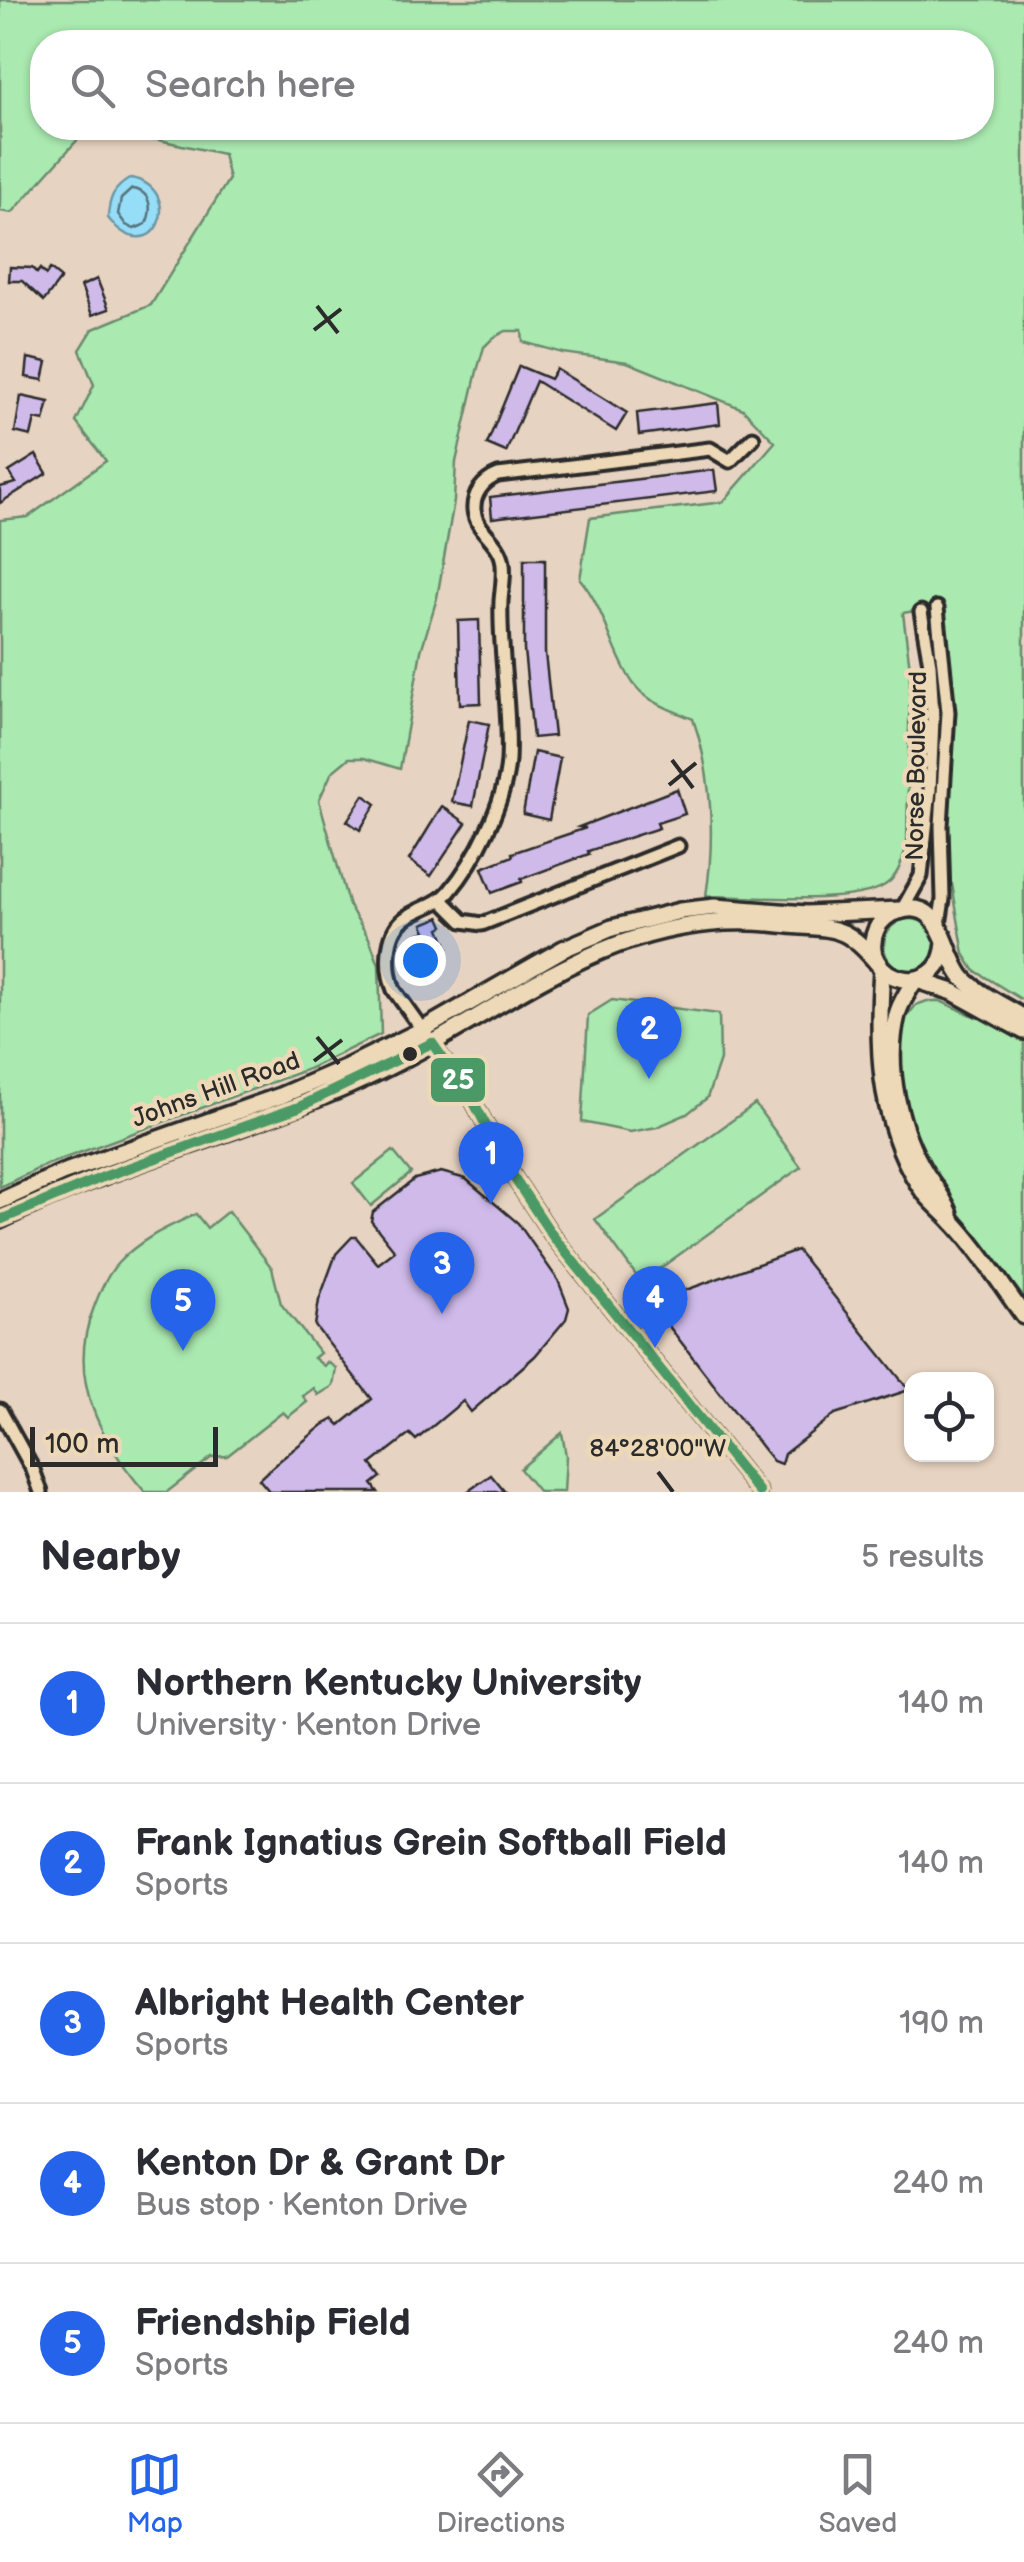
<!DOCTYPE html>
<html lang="en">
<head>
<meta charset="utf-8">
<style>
  body { margin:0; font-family:"Balsamiq Sans",sans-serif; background:#f2f2f3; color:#2b2b33 }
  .controls { position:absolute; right:30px; bottom:30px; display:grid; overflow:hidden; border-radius:20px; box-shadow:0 2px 8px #0004 }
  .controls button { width:90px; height:90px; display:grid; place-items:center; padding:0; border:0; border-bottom:2px solid #e1e1e2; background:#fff; color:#2b2b33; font:50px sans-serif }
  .scale { position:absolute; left:30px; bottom:25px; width:188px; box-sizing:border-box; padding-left:10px; border:5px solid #2b2b2b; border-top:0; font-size:28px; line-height:35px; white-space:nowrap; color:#2b2b2b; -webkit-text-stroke:8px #edd9b7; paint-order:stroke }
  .you { position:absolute; left:420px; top:960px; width:35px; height:35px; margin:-25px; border:8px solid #fff; border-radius:50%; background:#1a73e8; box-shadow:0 0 0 15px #1a73e833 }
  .badge { display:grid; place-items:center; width:65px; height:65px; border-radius:50%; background:#2563eb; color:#fff; font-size:32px; font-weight:700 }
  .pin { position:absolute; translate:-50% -82px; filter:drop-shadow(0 2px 5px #0008) }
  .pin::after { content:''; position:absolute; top:52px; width:35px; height:30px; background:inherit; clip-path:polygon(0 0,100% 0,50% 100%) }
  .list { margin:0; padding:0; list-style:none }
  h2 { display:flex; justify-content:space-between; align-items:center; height:130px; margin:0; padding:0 40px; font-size:42px }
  h2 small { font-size:32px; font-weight:400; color:#7c7c81 }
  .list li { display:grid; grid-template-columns:65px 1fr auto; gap:30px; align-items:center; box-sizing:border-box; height:160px; padding:0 40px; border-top:2px solid #e1e1e2 }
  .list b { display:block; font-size:38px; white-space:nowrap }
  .list p { margin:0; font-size:32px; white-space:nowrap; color:#7c7c81 }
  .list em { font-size:32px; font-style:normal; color:#7c7c81 }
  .icon { flex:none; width:55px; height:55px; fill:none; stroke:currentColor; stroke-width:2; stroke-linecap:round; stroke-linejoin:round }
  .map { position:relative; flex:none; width:1024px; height:1492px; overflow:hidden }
  .search { position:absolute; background:#fff; box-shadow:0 2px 8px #0004; left:30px; right:30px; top:30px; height:110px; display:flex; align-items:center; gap:25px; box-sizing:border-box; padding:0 35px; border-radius:40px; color:#7c7c81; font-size:38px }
  .sheet { height:930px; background:#fff }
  nav { display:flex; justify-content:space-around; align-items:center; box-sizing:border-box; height:140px; border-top:2px solid #e1e1e2; background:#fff; font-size:28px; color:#7c7c81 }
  nav a { display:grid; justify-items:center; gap:5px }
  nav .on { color:#2563eb }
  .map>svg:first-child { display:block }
</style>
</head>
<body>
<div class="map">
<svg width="1024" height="1492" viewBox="0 0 1024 1492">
  <rect width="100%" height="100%" fill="#e7d3c1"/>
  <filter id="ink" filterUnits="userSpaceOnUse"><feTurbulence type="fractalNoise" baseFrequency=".01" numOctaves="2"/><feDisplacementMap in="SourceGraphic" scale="20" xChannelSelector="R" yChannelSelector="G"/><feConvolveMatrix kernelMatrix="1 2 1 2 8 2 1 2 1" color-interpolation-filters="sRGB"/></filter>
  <g filter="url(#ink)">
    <g fill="#aae9b0" stroke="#6a8a6e" stroke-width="2.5">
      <path d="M0,0H1024V1001L974,970L964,954L952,884L947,883L952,685L942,606L903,613L910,668L907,845C902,860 899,876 885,885C853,906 747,896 706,896C715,839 712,773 693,719C673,711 645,701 633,683C611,651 606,610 580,579L590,518L723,502L775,442L743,409L627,362L563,353L523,342L522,331H506L493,338L484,347L477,371L456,462L454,501L437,598L421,651L400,769L364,758H349L332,772L319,800L349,906L369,938L379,965L381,1034L308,1069L46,1165L0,1187V520L28,517L106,461L76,422L94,385L80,350L93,329L151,305L229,179L223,154L150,138L140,128H982V42H42V128H88L12,213L0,211Z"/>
      <circle cx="910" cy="945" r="26"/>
      <polygon points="612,1000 719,1014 720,1060 707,1098 687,1114 657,1127 630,1132 582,1122 588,1015"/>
      <path d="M927,1001H940L976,1017L985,1016L1024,1038V1298C972,1228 905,1158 898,1067C896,1050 901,1030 903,1013L909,1014L916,1005Z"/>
      <polygon points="755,1104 801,1167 641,1282 595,1219"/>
      <polygon points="393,1151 411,1173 371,1206 353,1183"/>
      <path d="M228,1211L272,1268L281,1304L320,1353L314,1358L324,1366L327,1362L336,1368L333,1386L318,1395L314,1388L303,1396L307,1402L288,1417L283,1412L227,1456L212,1457L167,1492H145C101,1441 66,1378 93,1310C99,1293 106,1276 118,1263C140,1239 168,1227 196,1214L207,1228Z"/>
      <polygon points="562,1433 566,1456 564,1492 539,1492 520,1469"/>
    </g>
    <path fill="#96ddf7" stroke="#6b96a5" stroke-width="2.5" d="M131,178C188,189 154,275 108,218C109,198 113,188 131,178Z"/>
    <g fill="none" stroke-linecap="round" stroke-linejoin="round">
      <path stroke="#56727d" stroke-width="2.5" d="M132,189C151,191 153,209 146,224L134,229L126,225L118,214L121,199Z"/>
    </g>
    <g fill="#cfbaea" stroke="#2b2b2b" stroke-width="2.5">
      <polygon points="10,267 32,268 37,273 40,269 46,275 50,269 60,277 60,280 44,301 22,281 9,281"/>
      <polygon points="97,279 109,309 92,315 81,286"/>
      <polygon points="28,358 47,362 43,380 26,377"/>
      <polygon points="519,366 550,379 556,369 627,413 616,431 536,381 506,452 487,444"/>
      <polygon points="21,396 49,402 44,421 35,419 31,436 15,432"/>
      <polygon points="718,403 720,424 639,435 637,413"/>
      <polygon points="36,455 47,473 0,503 0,487 16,483 9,472"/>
      <polygon points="714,470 717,491 492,518 490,497"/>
      <polygon points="524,559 545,559 545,653 554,736 533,738 524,650"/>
      <polygon points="479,620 481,703 460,704 458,621"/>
      <polygon points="469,720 489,724 473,806 452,802"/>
      <polygon points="534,752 560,758 549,820 523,814"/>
      <polygon points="677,789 685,814 657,823 659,828 588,851 589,854 521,879 522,882 492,893 482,868 513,856 512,853 586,828 579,827"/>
      <polygon points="364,795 376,804 360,830 347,821"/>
      <polygon points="442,806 466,823 431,876 409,860"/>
      <polygon points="440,917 444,926 440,928 448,948 432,954 429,948 424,950 418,934 426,931 423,924"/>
      <polygon points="441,1172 466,1179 518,1223 558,1280 569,1308 566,1319 535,1356 471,1412 463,1401 416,1440 410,1434 371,1464 381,1477 372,1484 378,1492 270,1492 259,1479 272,1467 323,1425 334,1419 340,1425 372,1399 315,1326 319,1300 336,1254 352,1237 356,1237 378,1264 395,1251 371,1221 373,1212 415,1179"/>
      <polygon points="797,1250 909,1390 835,1414 784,1454 781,1464 773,1461 764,1450 648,1299 653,1293 661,1299"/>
      <polygon points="491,1475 505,1492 467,1492"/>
    </g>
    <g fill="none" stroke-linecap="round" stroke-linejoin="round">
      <defs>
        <g id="street">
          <path d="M753,438L730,461L710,449L498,475C483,481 473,494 474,510C476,530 495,538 501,555C506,568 502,587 501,601C499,654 511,708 508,761C505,802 476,860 449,892C437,906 418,908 404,919C385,934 386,970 394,990L473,1101L513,1176L552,1235L759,1492"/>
          <polyline points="937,608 948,712 941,826 943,899 939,925"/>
          <polyline points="441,899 463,921 482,924 678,846"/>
          <polyline points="902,910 921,876 930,790 933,718 930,664 921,612"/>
          <polyline points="0,1410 33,1470 41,1492"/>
        </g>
        <g id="secondary">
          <path d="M945,941C942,1005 855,981 876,930C880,921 889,913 899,911C945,896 943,958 965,980C981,996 1005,1006 1024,1018"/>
          <path d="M882,969C877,1043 878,1120 919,1185C929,1201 943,1210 955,1224C981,1252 1002,1286 1024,1316"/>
          <path d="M915,980C908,991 900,1003 897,1015C884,1067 899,1130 926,1174C935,1188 944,1199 950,1214"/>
          <polyline points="917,980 953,992 1024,1031"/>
          <polyline points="0,1201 62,1173 280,1096 347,1067 422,1030 563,949 612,928 680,911 715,907 806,914 900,910"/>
          <path d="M0,1220C111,1165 234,1135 348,1086C497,1022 605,903 780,924C833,930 843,921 879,965"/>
        </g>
      </defs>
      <use href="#street" stroke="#2b2b2b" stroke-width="19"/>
      <use href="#secondary" stroke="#2b2b2b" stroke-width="22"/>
      <use href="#street" stroke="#edd9b7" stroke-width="11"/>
      <use href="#secondary" stroke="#edd9b7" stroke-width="15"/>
      <defs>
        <polyline id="bus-1" points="0,1220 103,1177 299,1107 432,1043 473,1101 513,1176 552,1235 759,1492"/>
      </defs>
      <use href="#bus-1" stroke="#edd9b7" stroke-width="18"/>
      <use href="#bus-1" stroke="#4b9966" stroke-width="10"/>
    </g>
  </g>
  <path fill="none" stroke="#2b2b2b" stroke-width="4" d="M317,306L338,333M314,330L341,309M672,760L693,788M669,785L696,763M317,1037L339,1064M314,1061L342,1040M658,1472L673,1492"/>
  <circle fill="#2b2b2b" stroke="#edd9b7" stroke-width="4" cx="410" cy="1054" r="9"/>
  <g text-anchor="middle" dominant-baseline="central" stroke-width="9" stroke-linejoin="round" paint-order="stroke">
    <g font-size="25" fill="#2b2b2b" stroke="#edd9b7">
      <text transform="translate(917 766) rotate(-89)">Norse Boulevard</text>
      <text transform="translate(216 1090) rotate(-20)">Johns Hill Road</text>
    </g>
  </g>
  <g font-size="25" text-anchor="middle" fill="#2b2b2b" stroke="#edd9b7" stroke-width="9" stroke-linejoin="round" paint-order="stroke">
    <text x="658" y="1456">84°28'00"W</text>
  </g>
  <rect stroke="#edd9b7" stroke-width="4" x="429" y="1056" width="58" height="48" rx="10" fill="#4b9966"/>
  <g font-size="28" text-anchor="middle" font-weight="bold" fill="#fff">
    <text x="458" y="1089">25</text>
  </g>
</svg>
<div class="controls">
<button><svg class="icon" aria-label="locate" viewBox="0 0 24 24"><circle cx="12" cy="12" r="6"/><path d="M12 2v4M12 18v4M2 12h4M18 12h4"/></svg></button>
</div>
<div class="scale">100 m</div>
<div class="you"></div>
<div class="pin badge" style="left:491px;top:1204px">1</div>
<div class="pin badge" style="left:649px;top:1079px">2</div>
<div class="pin badge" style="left:442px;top:1314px">3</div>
<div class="pin badge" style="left:655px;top:1348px">4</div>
<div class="pin badge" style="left:183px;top:1351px">5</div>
<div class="search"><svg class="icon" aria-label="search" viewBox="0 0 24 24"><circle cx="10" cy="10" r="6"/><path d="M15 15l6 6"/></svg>Search here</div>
</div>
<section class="sheet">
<h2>Nearby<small>5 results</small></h2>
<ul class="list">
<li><span class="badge">1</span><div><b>Northern Kentucky University</b><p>University · Kenton Drive</p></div><em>140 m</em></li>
<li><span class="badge">2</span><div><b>Frank Ignatius Grein Softball Field</b><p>Sports</p></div><em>140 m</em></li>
<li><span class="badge">3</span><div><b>Albright Health Center</b><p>Sports</p></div><em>190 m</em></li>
<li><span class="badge">4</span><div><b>Kenton Dr &amp; Grant Dr</b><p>Bus stop · Kenton Drive</p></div><em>240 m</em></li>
<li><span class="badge">5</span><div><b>Friendship Field</b><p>Sports</p></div><em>240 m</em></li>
</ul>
</section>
<nav>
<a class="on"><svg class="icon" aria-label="map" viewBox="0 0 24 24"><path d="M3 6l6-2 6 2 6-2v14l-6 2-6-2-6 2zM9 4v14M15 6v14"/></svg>Map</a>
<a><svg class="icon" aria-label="directions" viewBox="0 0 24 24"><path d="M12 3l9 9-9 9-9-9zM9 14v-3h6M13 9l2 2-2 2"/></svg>Directions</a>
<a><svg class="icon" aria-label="saved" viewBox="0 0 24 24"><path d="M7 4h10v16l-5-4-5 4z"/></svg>Saved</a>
</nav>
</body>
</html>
